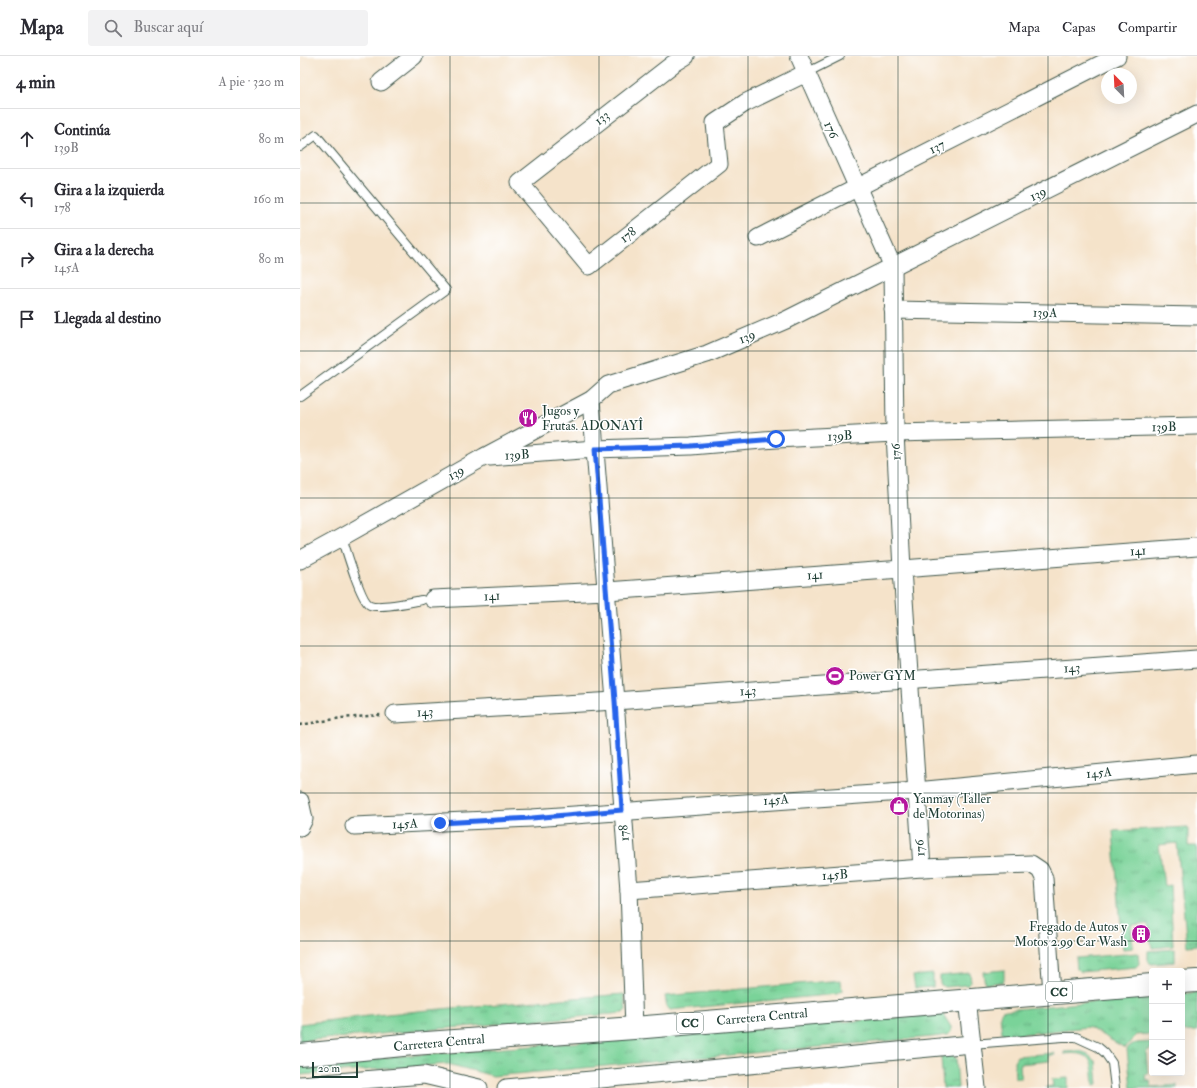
<!DOCTYPE html>
<html lang="es">
<head>
<meta charset="utf-8">
<style>
  body { margin:0; font-family:"IM FELL Double Pica",serif; background:#f2f2f3; color:#2b2b33 }
  .controls { position:absolute; right:12px; bottom:12px; display:grid; overflow:hidden; border-radius:4px; box-shadow:0 4px 16px #0002 }
  .controls button { width:36px; height:36px; display:grid; place-items:center; padding:0; border:0; border-bottom:1px solid #e1e1e2; background:#fff; color:#2b2b33; font:20px sans-serif }
  .compass { position:absolute; left:801px; top:12px; width:36px; height:36px; border-radius:50%; background:#fff; box-shadow:0 4px 16px #0002; rotate:336deg }
  .scale { position:absolute; left:12px; bottom:10px; width:46px; box-sizing:border-box; padding-left:4px; border:2px solid #1f3d34; border-top:0; font-size:11px; line-height:14px; white-space:nowrap; color:#1f3d34; -webkit-text-stroke:3px #fff; paint-order:stroke }
  .stop { position:absolute; width:12px; height:12px; margin:-9px; border:3px solid #2563eb; border-radius:50%; background:#fff }
  .stop.end { background:#2563eb; border-color:#fff; box-shadow:0 1px 4px #0008 }
  .list { margin:0; padding:0; list-style:none }
  h2 { display:flex; justify-content:space-between; align-items:center; height:52px; margin:0; padding:0 16px; font-size:17px }
  h2 small { font-size:13px; font-weight:400; color:#7c7c81 }
  .list li { display:grid; grid-template-columns:26px 1fr auto; gap:12px; align-items:center; box-sizing:border-box; height:60px; padding:0 16px; border-top:1px solid #e1e1e2 }
  .list b { display:block; font-size:15px; white-space:nowrap }
  .list p { margin:0; font-size:13px; white-space:nowrap; color:#7c7c81 }
  .list em { font-size:13px; font-style:normal; color:#7c7c81 }
  .icon { flex:none; width:22px; height:22px; fill:none; stroke:currentColor; stroke-width:2; stroke-linecap:round; stroke-linejoin:round }
  .map { position:relative; flex:none; width:897px; height:1032px; overflow:hidden }
  header { display:flex; align-items:center; gap:24px; box-sizing:border-box; height:56px; padding:0 20px; background:#fff; border-bottom:1px solid #e1e1e2 }
  header strong { font-size:19px }
  nav { display:flex; gap:22px; margin-inline-start:auto; font-size:14px }
  .search { width:280px; height:36px; background:#f2f2f3; display:flex; align-items:center; gap:10px; box-sizing:border-box; padding:0 14px; border-radius:4px; color:#7c7c81; font-size:15px }
  main { display:flex }
  aside { flex:1; background:#fff }
  .map>svg:first-child { display:block }
</style>
</head>
<body>
<header>
<strong>Mapa</strong>
<div class="search"><svg class="icon" aria-label="search" viewBox="0 0 24 24"><circle cx="10" cy="10" r="6"/><path d="M15 15l6 6"/></svg>Buscar aquí</div>
<nav><a>Mapa</a><a>Capas</a><a>Compartir</a></nav>
</header>
<main>
<aside>
<h2>4 min<small>A pie · 320 m</small></h2>
<ul class="list">
<li><svg class="icon" aria-label="ahead" viewBox="0 0 24 24"><path d="M12 20V5M6 11l6-6 6 6"/></svg><div><b>Continúa</b><p>139B</p></div><em>80 m</em></li>
<li><svg class="icon" aria-label="left" viewBox="0 0 24 24"><path d="M17 20v-9H6M10 6l-5 5 5 5"/></svg><div><b>Gira a la izquierda</b><p>178</p></div><em>160 m</em></li>
<li><svg class="icon" aria-label="right" viewBox="0 0 24 24"><path d="M7 20v-9h11M14 6l5 5-5 5"/></svg><div><b>Gira a la derecha</b><p>145A</p></div><em>80 m</em></li>
<li><svg class="icon" aria-label="arrive" viewBox="0 0 24 24"><path d="M6 21V4h12l-3 4 3 4H6"/></svg><div><b>Llegada al destino</b></div></li>
</ul>
</aside>
<div class="map">
<svg width="897" height="1032" viewBox="0 0 897 1032">
  <defs>
    <pattern id="grass-tufts" width="24" height="20" patternUnits="userSpaceOnUse"><rect width="24" height="20" fill="#7ad399"/><path d="M3 7l-1-3M5 7V3M7 7l1-3M15 17l-1-3M17 17v-4M19 17l1-3" fill="none" stroke="#63ac7e"/></pattern>
  </defs>
  <rect width="100%" height="100%" fill="#fff"/>
  <filter id="ink" filterUnits="userSpaceOnUse"><feTurbulence type="fractalNoise" baseFrequency=".025" numOctaves="2"/><feDisplacementMap in="SourceGraphic" scale="8" xChannelSelector="R" yChannelSelector="G"/><feConvolveMatrix kernelMatrix="1 2 1 2 8 2 1 2 1" color-interpolation-filters="sRGB"/></filter>
  <filter id="wash" filterUnits="userSpaceOnUse"><feTurbulence type="fractalNoise" baseFrequency=".012" numOctaves="4" result="noise"/><feDisplacementMap in="SourceGraphic" scale="16" xChannelSelector="R" yChannelSelector="G"/><feGaussianBlur stdDeviation="0.9" result="paint"/><feColorMatrix in="noise" values="0 0 0 0 0 0 0 0 0 0 0 0 0 0 0 0 0 1.4 0 .05"/><feComposite in="paint" operator="in"/></filter>
  <g filter="url(#wash)">
    <rect width="100%" height="100%" fill="#f5e3ca"/>
    <g fill="url(#grass-tufts)" stroke="#4c8866">
      <polygon points="888,771 888,790 897,790 897,889 887,890 877,787 859,789 864,830 870,829 873,890 852,892 848,868 831,870 833,892 823,893 813,775"/>
      <polygon points="875,893 875,906 852,908 848,906 848,895"/>
      <polygon points="838,897 839,908 836,911 780,916 777,913 776,902"/>
      <polygon points="704,914 704,924 703,926 685,928 683,916"/>
      <polygon points="670,917 671,926 668,929 644,931 640,928 640,920"/>
      <polygon points="633,918 633,931 615,932 613,920"/>
      <polygon points="541,924 542,935 538,938 370,954 367,951 365,940"/>
      <polygon points="897,936 897,975 882,976 882,938"/>
      <path d="M324,938L326,954L323,957L0,985V968C108,954 216,947 324,938Z"/>
      <polygon points="852,940 852,978 836,979 825,992 788,971 705,980 702,977 700,959 702,955 706,954"/>
      <polygon points="643,958 651,971 651,976 648,979 632,981 193,1020 148,1008 0,1019 0,1008"/>
      <path d="M852,986V992L846,996L848,1018L845,1019L846,1024H850L851,1031L877,1029V1032H831L827,993C832,985 843,987 852,986Z"/>
      <path d="M779,995L786,997L796,1006L798,1028L794,1029C792,1005 793,995 764,998V996Z"/>
      <polygon points="754,997 755,999 748,999 749,1005 720,1008 721,1022 715,1022 714,1005 717,1000"/>
      <polygon points="653,999 656,1002 658,1032 643,1032 641,1000"/>
      <polygon points="768,1022 768,1032 746,1032 746,1031 753,1030 752,1023"/>
    </g>
  </g>
  <g filter="url(#ink)">
    <g fill="none" stroke-linecap="round" stroke-linejoin="round">
      <defs>
        <g id="service">
          <polyline points="506,17 540,0"/>
          <polyline points="0,91 16,79 146,234 0,340"/>
          <path d="M42,481C46,493 61,546 70,549C79,553 111,546 122,544"/>
          <polyline points="672,988 763,981 776,981 798,991 805,997 812,1007 815,1032"/>
        </g>
        <g id="minor">
          <polyline points="386,0 373,8 220,127 289,210 419,108 415,67 445,47 506,17"/>
          <polyline points="499,0 593,211 595,377 602,513 622,812"/>
          <polyline points="81,26 114,0"/>
          <polyline points="458,182 817,0"/>
          <polyline points="593,254 897,260"/>
          <polyline points="291,344 315,645 329,834 334,972"/>
          <polyline points="190,401 295,393 391,390 476,383 595,377 897,370"/>
          <polyline points="0,504 42,481 184,401 291,344 308,329 407,298 486,264 897,58"/>
          <polyline points="133,543 307,535 897,491"/>
          <polyline points="95,658 315,645 897,603"/>
          <polyline points="0,745 4,763 0,771"/>
          <polyline points="54,770 232,762 616,735 897,708"/>
          <polyline points="329,834 622,812 731,808 740,814 744,822 752,937"/>
          <polyline points="667,943 677,1032"/>
          <polyline points="0,1029 124,1019 179,1032"/>
          <polyline points="206,1032 672,988"/>
        </g>
        <g id="primary">
          <polyline points="882,926 897,925"/>
          <polyline points="0,999 113,988 334,972 852,929"/>
        </g>
      </defs>
      <use href="#service" stroke="#3f564a" stroke-width="10"/>
      <use href="#minor" stroke="#3f564a" stroke-width="19"/>
      <use href="#primary" stroke="#3f564a" stroke-width="24"/>
      <polyline stroke="#3f564a" stroke-width="2.5" stroke-dasharray="3 3" stroke-linecap="butt" points="0,669 42,662 81,659"/>
      <use href="#service" stroke="#fff" stroke-width="8"/>
      <use href="#minor" stroke="#fff" stroke-width="17"/>
      <use href="#primary" stroke="#fff" stroke-width="22"/>
    </g>
  </g>
  <g fill="none" stroke-linecap="round" stroke-linejoin="round" filter="url(#ink)">
    <polyline stroke="#2563eb" stroke-width="5" points="140,767 232,762 322,754 315,645 295,393 391,390 476,383"/>
  </g>
  <path fill="none" stroke="#1f3d34" stroke-width="1" stroke-opacity="0.55" d="M150,0V1032M299,0V1032M448,0V1032M598,0V1032M748,0V1032M0,147H897M0,295H897M0,442H897M0,590H897M0,737H897M0,885H897"/>
  <defs>
    <symbol id="restaurant-disc" viewBox="-11 -11 22 22"><circle r="9.5" fill="#b5179e" stroke="#fff"/><path d="M-5-6h1v4h1v-4h1v4h1v-4h1v5L-1.5 .5V6h-2V.5L-5-1ZM5-6V6H3V1.5H1.5Q1.5-4 5-6Z" fill="#fff"/></symbol>
    <symbol id="stadium-disc" viewBox="-11 -11 22 22"><circle r="9.5" fill="#b5179e" stroke="#fff"/><path d="M0-5a6.5 5 0 1 0 0 10a6.5 5 0 1 0 0-10ZM-3.5-1.8h7v3.6h-7Z" fill="#fff"/></symbol>
    <symbol id="shop-disc" viewBox="-11 -11 22 22"><circle r="9.5" fill="#b5179e" stroke="#fff"/><path d="M-5-2.5h2.3a2.7 3.5 0 0 1 5.4 0H5L5.5 6h-11ZM-1.5-2.5h3a1.5 2.3 0 0 0-3 0Z" fill="#fff"/></symbol>
    <symbol id="building-disc" viewBox="-11 -11 22 22"><circle r="9.5" fill="#b5179e" stroke="#fff"/><path d="M-4-6H4V6H1V3H-1V6H-4ZM-2.5-4.3h1.7v1.8h-1.7ZM.8-4.3h1.7v1.8H.8ZM-2.5-1h1.7V.8h-1.7ZM.8-1h1.7V.8H.8Z" fill="#fff"/></symbol>
  </defs>
  <g fill-rule="evenodd">
    <use href="#restaurant-disc" x="217" y="351" width="22" height="22"/>
    <use href="#stadium-disc" x="524" y="609" width="22" height="22"/>
    <use href="#shop-disc" x="588" y="739" width="22" height="22"/>
    <use href="#building-disc" x="830" y="867" width="22" height="22"/>
  </g>
  <g text-anchor="middle" dominant-baseline="central" stroke-width="3" stroke-linejoin="round" paint-order="stroke">
    <g fill="#fff" stroke="#627771" stroke-width="1">
      <rect x="746" y="926" width="26" height="20" rx="3"/>
      <rect x="377" y="957" width="26" height="20" rx="3"/>
    </g>
    <g font-size="12" font-weight="bold" fill="#1f3d34">
      <text x="759" y="936">CC</text>
      <text x="390" y="967">CC</text>
    </g>
    <g font-size="13" fill="#1f3d34" stroke="#fff">
      <text transform="translate(302 62) rotate(-38)">133</text>
      <text transform="translate(531 74) rotate(66)">176</text>
      <text transform="translate(637 91) rotate(-27)">137</text>
      <text transform="translate(738 138) rotate(-27)">139</text>
      <text transform="translate(328 179) rotate(-38)">178</text>
      <text transform="translate(745 257) rotate(1)">139A</text>
      <text transform="translate(447 281) rotate(-23)">139</text>
      <text transform="translate(864 371) rotate(-1)">139B</text>
      <text transform="translate(540 380) rotate(-3)">139B</text>
      <text transform="translate(596 396) rotate(-93)">176</text>
      <text transform="translate(217 399) rotate(-4)">139B</text>
      <text transform="translate(156 417) rotate(-30)">139</text>
      <text transform="translate(838 495) rotate(-4)">141</text>
      <text transform="translate(515 519) rotate(-4)">141</text>
      <text transform="translate(192 540) rotate(-3)">141</text>
      <text transform="translate(772 612) rotate(-4)">143</text>
      <text transform="translate(448 635) rotate(-4)">143</text>
      <text transform="translate(125 656) rotate(-3)">143</text>
      <text transform="translate(799 717) rotate(-5)">145A</text>
      <text transform="translate(476 744) rotate(-4)">145A</text>
      <text transform="translate(105 768) rotate(-2)">145A</text>
      <text transform="translate(324 777) rotate(-95)">178</text>
      <text transform="translate(620 792) rotate(-94)">176</text>
      <text transform="translate(535 819) rotate(-4)">145B</text>
      <text transform="translate(462 961) rotate(-5)">Carretera Central</text>
      <text transform="translate(139 987) rotate(-5)">Carretera Central</text>
    </g>
    <g font-size="13" fill="#1f3d34" stroke="#fff" text-anchor="start">
      <text x="242" y="355">Jugos y<tspan x="242" dy="15">Frutas. ADONAYÎ</tspan></text>
      <text x="549" y="620">Power GYM</text>
      <text x="613" y="743">Yanmay (Taller<tspan x="613" dy="15">de Motorinas)</tspan></text>
      <text x="827" y="871" text-anchor="end">Fregado de Autos y<tspan x="827" dy="15">Motos 2.99 Car Wash</tspan></text>
    </g>
  </g>
</svg>
<div class="controls">
<button>+</button>
<button>−</button>
<button><svg class="icon" aria-label="layers" viewBox="0 0 24 24"><path d="M12 4l9 5-9 5-9-5zM3 14l9 5 9-5"/></svg></button>
</div>
<svg class="compass" viewBox="-18 -18 36 36"><path d="M0-13l5 13h-10z" fill="#e53935"/><path d="M0 13l5-13h-10z" fill="#7c7c81"/></svg>
<div class="scale">20 m</div>
<div class="stop" style="left:476px;top:383px"></div>
<div class="stop end" style="left:140px;top:767px"></div>
</div>
</main>
</body>
</html>
